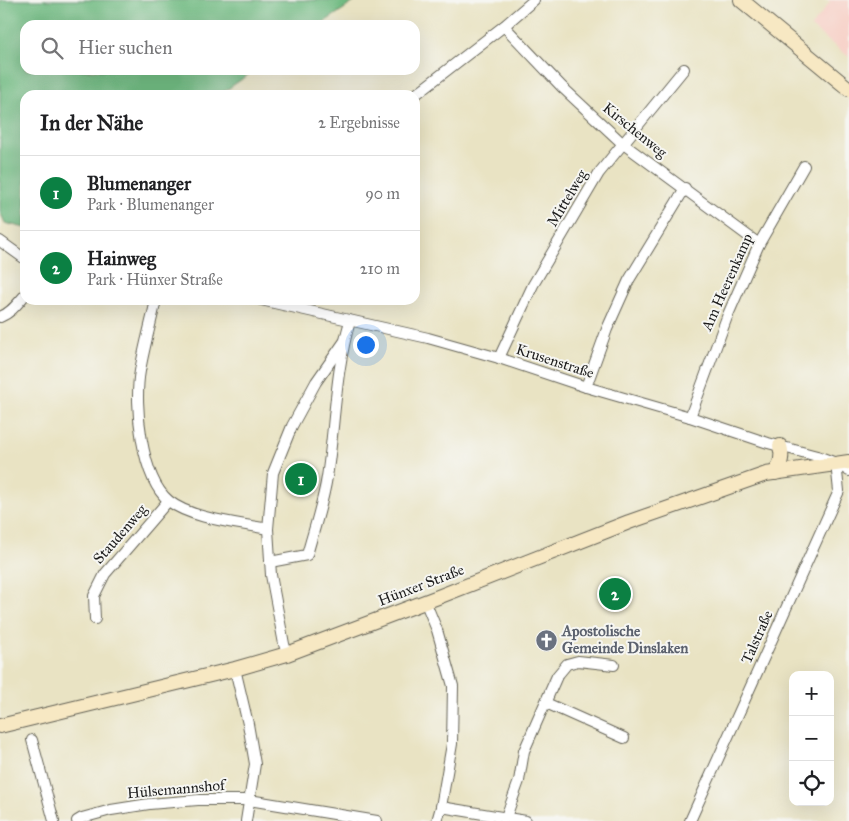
<!DOCTYPE html>
<html lang="de">
<head>
<meta charset="utf-8">
<style>
  body { margin:0; font-family:"IM FELL Great Primer",serif; background:#f6f6f6; color:#202124 }
  .controls { position:absolute; right:15px; bottom:15px; display:grid; overflow:hidden; border-radius:10px; box-shadow:0 5px 20px #0002 }
  .controls button { width:45px; height:45px; display:grid; place-items:center; padding:0; border:0; border-bottom:1px solid #e0e0e0; background:#fff; color:#202124; font:25px sans-serif }
  .you { position:absolute; left:365px; top:344px; width:18px; height:18px; margin:-12px; border:4px solid #fff; border-radius:50%; background:#1a73e8; box-shadow:0 0 0 8px #1a73e833 }
  .badge { display:grid; place-items:center; width:32px; height:32px; border-radius:50%; background:#0b8043; color:#fff; font-size:16px; font-weight:700 }
  .pin { position:absolute; translate:-50% -50%; border:2px solid #fff; box-shadow:0 1px 5px #0006 }
  .list { margin:0; padding:0; list-style:none }
  h2 { display:flex; justify-content:space-between; align-items:center; height:65px; margin:0; padding:0 20px; font-size:21px }
  h2 small { font-size:16px; font-weight:400; color:#757577 }
  .list li { display:grid; grid-template-columns:32px 1fr auto; gap:15px; align-items:center; box-sizing:border-box; height:75px; padding:0 20px; border-top:1px solid #e0e0e0 }
  .list b { display:block; font-size:19px; white-space:nowrap }
  .list p { margin:0; font-size:16px; white-space:nowrap; color:#757577 }
  .list em { font-size:16px; font-style:normal; color:#757577 }
  .icon { flex:none; width:28px; height:28px; fill:none; stroke:currentColor; stroke-width:2; stroke-linecap:round; stroke-linejoin:round }
  .map { position:relative; flex:none; width:849px; height:821px; overflow:hidden }
  .search { position:absolute; background:#fff; box-shadow:0 5px 20px #0002; left:20px; top:20px; width:400px; height:55px; display:flex; align-items:center; gap:12px; box-sizing:border-box; padding:0 18px; border-radius:15px; color:#757577; font-size:19px }
  .panel { position:absolute; background:#fff; box-shadow:0 5px 20px #0002; left:20px; top:90px; width:400px; height:215px; border-radius:15px }
  .map>svg:first-child { display:block }
</style>
</head>
<body>
<div class="map">
<svg width="849" height="821" viewBox="0 0 849 821">
  <rect width="100%" height="100%" fill="#f6f6f2"/>
  <filter id="ink" filterUnits="userSpaceOnUse"><feTurbulence type="fractalNoise" baseFrequency=".02" numOctaves="2"/><feDisplacementMap in="SourceGraphic" scale="10" xChannelSelector="R" yChannelSelector="G"/><feConvolveMatrix kernelMatrix="1 2 1 2 8 2 1 2 1" color-interpolation-filters="sRGB"/></filter>
  <filter id="wash" filterUnits="userSpaceOnUse"><feTurbulence type="fractalNoise" baseFrequency=".0096" numOctaves="4" result="noise"/><feDisplacementMap in="SourceGraphic" scale="20" xChannelSelector="R" yChannelSelector="G"/><feGaussianBlur stdDeviation="1.12" result="paint"/><feColorMatrix in="noise" values="0 0 0 0 0 0 0 0 0 0 0 0 0 0 0 0 0 1.4 0 .05"/><feComposite in="paint" operator="in"/></filter>
  <g filter="url(#wash)">
    <rect width="100%" height="100%" fill="#e9e3c3"/>
    <polygon fill="#f7d1c8" points="828,0 849,0 849,57 811,27 830,2"/>
    <polygon fill="#6fba81" stroke="#466b4e" points="0,0 357,0 320,25 25,25 25,70 255,70 219,95 25,95 25,228 5,223 0,212"/>
  </g>
  <g filter="url(#ink)">
    <g fill="none" stroke-linecap="round" stroke-linejoin="round">
      <defs>
        <g id="minor">
          <polyline points="504,26 562,87 622,143 759,244"/>
          <polyline points="415,95 504,26 534,0"/>
          <polyline points="0,241 25,259"/>
          <path d="M156,300C151,323 144,347 140,371C134,404 141,478 169,501C191,519 239,523 268,529"/>
          <polyline points="261,300 428,338 499,358 586,387 690,417 768,443 817,456 836,463 849,471"/>
          <path d="M0,317C11,313 18,303 25,295"/>
          <polyline points="499,358 533,285 599,173 684,69"/>
          <polyline points="586,387 607,329 629,280 685,188"/>
          <polyline points="690,417 727,317 759,244 804,166"/>
          <path d="M270,562L307,555C314,529 323,503 327,477C335,425 335,372 350,321"/>
          <polyline points="425,601 437,630 453,686 452,744 441,807"/>
          <polyline points="95,619 94,596 105,574 168,501"/>
          <polyline points="287,654 284,644 271,575 268,529 273,473 292,426 316,382 344,342"/>
          <polyline points="235,669 248,724 255,764 246,821"/>
          <polyline points="546,703 624,738"/>
          <polyline points="32,740 54,821"/>
          <polyline points="506,817 519,781 524,751 557,676 567,664 578,661 614,665"/>
          <polyline points="77,821 82,818 111,810 149,804 198,800 249,800 377,821"/>
          <polyline points="437,821 441,807 526,821"/>
          <polyline points="690,821 839,491 836,463"/>
        </g>
        <g id="secondary">
          <polyline points="741,0 849,89"/>
          <path d="M775,473C781,463 783,457 780,446"/>
          <polyline points="0,726 235,669 287,654 438,597 629,522 766,474 849,462"/>
        </g>
      </defs>
      <use href="#minor" stroke="#646256" stroke-width="12"/>
      <use href="#secondary" stroke="#646256" stroke-width="16"/>
      <use href="#minor" stroke="#fff" stroke-width="10"/>
      <use href="#secondary" stroke="#f7e8c3" stroke-width="14"/>
    </g>
  </g>
  <defs>
    <symbol id="church-disc" viewBox="-11 -11 22 22"><circle r="9.5" fill="#6b7280" stroke="#f6f6f2"/><path d="M-1.2-6h2.4v3.5h3.3v2.4h-3.3V6h-2.4V-.1h-3.3v-2.4h3.3Z" fill="#fff"/></symbol>
  </defs>
  <g fill-rule="evenodd">
    <use href="#church-disc" x="534" y="628" width="25" height="25"/>
  </g>
  <g text-anchor="middle" dominant-baseline="central" stroke-width="4" stroke-linejoin="round" paint-order="stroke">
    <g font-size="15" fill="#1c1c1c" stroke="#f6f6f2">
      <text transform="translate(635 130) rotate(39)">Kirschenweg</text>
      <text transform="translate(567 198) rotate(-59)">Mittelweg</text>
      <text transform="translate(727 282) rotate(-66)">Am Heerenkamp</text>
      <text transform="translate(555 361) rotate(18)">Krusenstraße</text>
      <text transform="translate(120 534) rotate(-49)">Staudenweg</text>
      <text transform="translate(421 585) rotate(-21)">Hünxer Straße</text>
      <text transform="translate(757 637) rotate(-66)">Talstraße</text>
      <text transform="translate(176 789) rotate(-5)">Hülsemannshof</text>
    </g>
    <g font-size="15" font-weight="bold" fill="#5b616d" stroke="#f6f6f2" text-anchor="start">
      <text x="562" y="631">Apostolische<tspan x="562" dy="17">Gemeinde Dinslaken</tspan></text>
    </g>
  </g>
</svg>
<div class="controls">
<button>+</button>
<button>−</button>
<button><svg class="icon" aria-label="locate" viewBox="0 0 24 24"><circle cx="12" cy="12" r="6"/><path d="M12 2v4M12 18v4M2 12h4M18 12h4"/></svg></button>
</div>
<div class="you"></div>
<div class="pin badge" style="left:301px;top:479px">1</div>
<div class="pin badge" style="left:615px;top:594px">2</div>
<div class="search"><svg class="icon" aria-label="search" viewBox="0 0 24 24"><circle cx="10" cy="10" r="6"/><path d="M15 15l6 6"/></svg>Hier suchen</div>
<section class="panel">
<h2>In der Nähe<small>2 Ergebnisse</small></h2>
<ul class="list">
<li><span class="badge">1</span><div><b>Blumenanger</b><p>Park · Blumenanger</p></div><em>90 m</em></li>
<li><span class="badge">2</span><div><b>Hainweg</b><p>Park · Hünxer Straße</p></div><em>210 m</em></li>
</ul>
</section>
</div>
</body>
</html>
